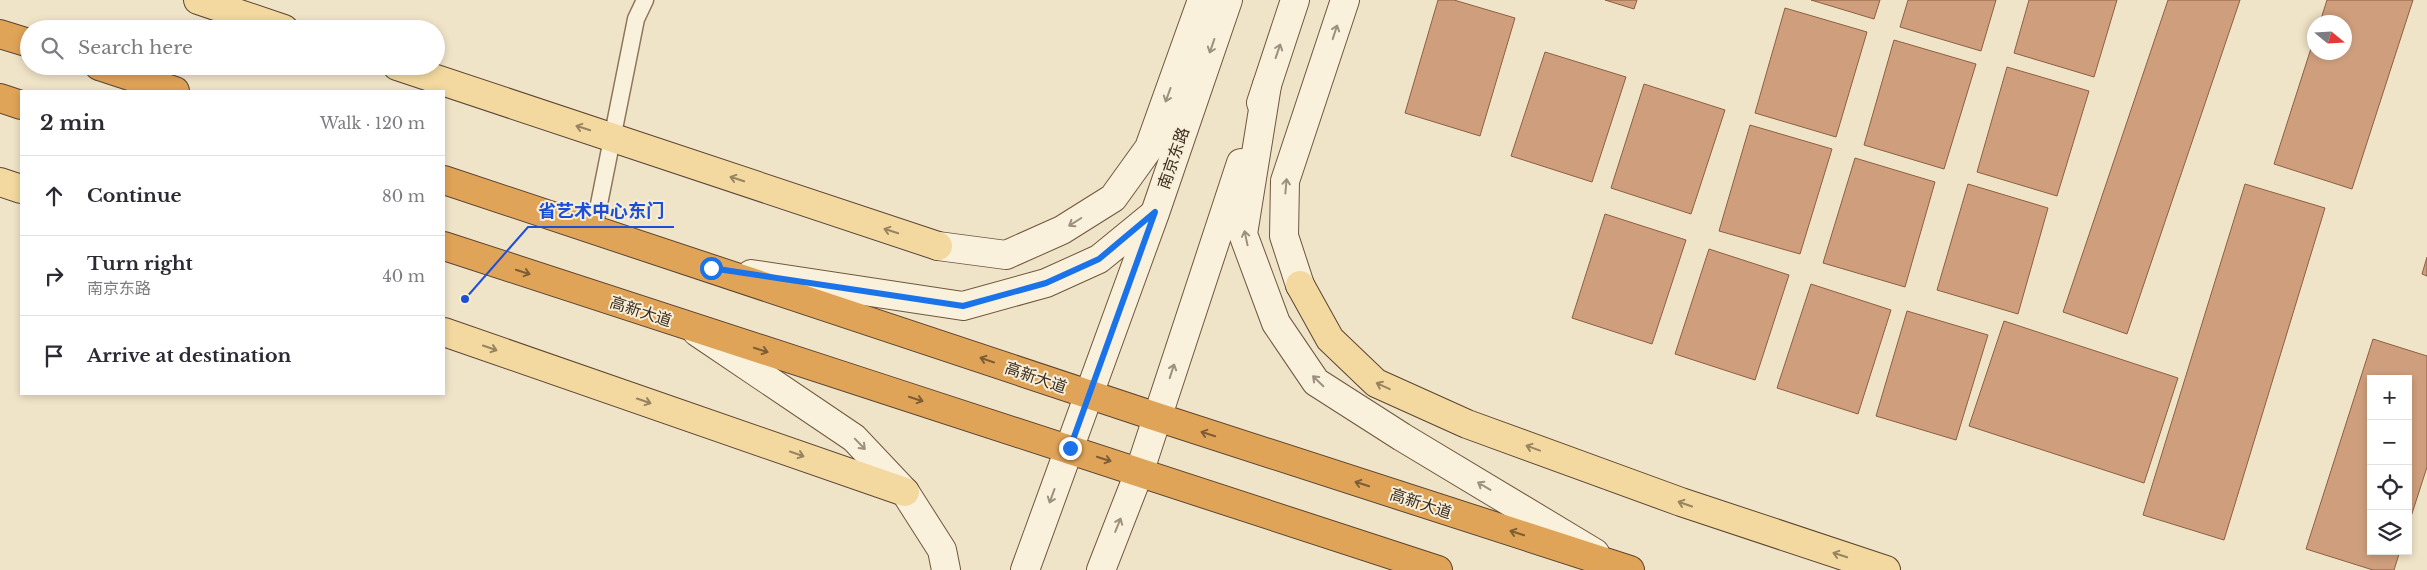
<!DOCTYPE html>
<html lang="en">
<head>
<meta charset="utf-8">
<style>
  body { margin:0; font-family:"Libre Baskerville","Noto Sans SC",serif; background:#f7f7f7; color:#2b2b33 }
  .controls { position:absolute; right:15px; bottom:15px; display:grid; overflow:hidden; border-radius:0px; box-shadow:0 2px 8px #0003 }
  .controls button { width:45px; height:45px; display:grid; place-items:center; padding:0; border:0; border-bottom:1px solid #e1e1e2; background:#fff; color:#2b2b33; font:25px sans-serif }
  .compass { position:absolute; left:2307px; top:15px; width:45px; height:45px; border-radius:50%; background:#fff; box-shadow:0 2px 8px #0003; rotate:108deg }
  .stop { position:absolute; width:15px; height:15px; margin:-11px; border:4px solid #1a73e8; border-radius:50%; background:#fff }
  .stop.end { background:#1a73e8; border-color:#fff; box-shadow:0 1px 5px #0008 }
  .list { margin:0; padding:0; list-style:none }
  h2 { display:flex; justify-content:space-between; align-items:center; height:65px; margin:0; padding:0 20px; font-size:21px }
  h2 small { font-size:16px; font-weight:400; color:#7c7c81 }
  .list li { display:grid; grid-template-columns:32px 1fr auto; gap:15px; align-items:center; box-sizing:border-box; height:80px; padding:0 20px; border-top:1px solid #e1e1e2 }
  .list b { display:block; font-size:19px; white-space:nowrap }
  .list p { margin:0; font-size:16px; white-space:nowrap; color:#7c7c81 }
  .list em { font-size:16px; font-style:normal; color:#7c7c81 }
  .icon { flex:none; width:28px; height:28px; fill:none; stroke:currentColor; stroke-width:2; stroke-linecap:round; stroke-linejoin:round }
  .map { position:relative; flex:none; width:2427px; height:570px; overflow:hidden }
  .search { position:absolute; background:#fff; box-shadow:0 2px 8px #0003; left:20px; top:20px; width:425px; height:55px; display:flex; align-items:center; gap:12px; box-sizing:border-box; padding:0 18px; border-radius:28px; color:#7c7c81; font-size:19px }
  .panel { position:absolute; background:#fff; box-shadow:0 2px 8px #0003; left:20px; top:90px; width:425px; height:305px; border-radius:0px }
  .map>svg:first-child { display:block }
</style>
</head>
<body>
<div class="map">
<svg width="2427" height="570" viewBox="0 0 2427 570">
  <rect width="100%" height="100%" fill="#f0e4c8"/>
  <g fill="#cf9f7d" stroke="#8d5f41">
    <polygon points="1438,0 1454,0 1515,18 1480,136 1405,113"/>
    <polygon points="1605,0 1637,0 1634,9"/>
    <polygon points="1811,0 1880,0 1874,19"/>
    <polygon points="1908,0 1996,0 1981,51 1900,27"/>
    <polygon points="2029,0 2117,0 2094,77 2014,53"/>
    <polygon points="2168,0 2240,0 2127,334 2063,312"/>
    <polygon points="2327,0 2413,0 2352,189 2274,164 2314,39 2314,52 2344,52 2344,22 2320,22"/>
    <polygon points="1785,8 1867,32 1836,137 1755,113"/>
    <polygon points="1894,40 1976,64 1944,169 1864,145"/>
    <polygon points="1545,52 1626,77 1592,182 1511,156"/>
    <polygon points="2007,67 2089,91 2057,196 1977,172"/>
    <polygon points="1644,84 1725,110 1691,214 1611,188"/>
    <polygon points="1750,125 1832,149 1800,254 1719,231"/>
    <polygon points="1855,158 1935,182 1905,287 1823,263"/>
    <polygon points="1968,184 2048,208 2018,314 1937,290"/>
    <polygon points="2245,184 2325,208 2224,540 2143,515"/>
    <polygon points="1605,214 1686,240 1652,344 1572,318"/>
    <polygon points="1709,249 1789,275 1755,380 1675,354"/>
    <polygon points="2427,257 2427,276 2422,274"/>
    <polygon points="1811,284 1891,310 1858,414 1777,388"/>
    <polygon points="1907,311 1988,335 1956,440 1876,416"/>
    <polygon points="2004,321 2178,378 2144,483 1969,426"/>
    <polygon points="2373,339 2427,356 2427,467 2408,526 2408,379 2371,379 2371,551 2400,551 2394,570 2373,570 2306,549"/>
  </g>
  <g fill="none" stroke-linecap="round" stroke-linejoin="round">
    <defs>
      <polyline id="lane" points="594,229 636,19 645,0"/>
      <g id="secondary">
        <polyline points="1267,85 1243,234 1276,323 1316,382 1402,437 1595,553"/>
        <polyline points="1261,103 1295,0"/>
        <polyline points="938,246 1006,255 1062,230 1113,198 1149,148 1202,0"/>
        <polyline points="751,274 963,306 1046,283 1099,259 1154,214"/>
        <polyline points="1300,285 1284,236 1285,181 1345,0"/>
        <polyline points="697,332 854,438 905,492 942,550 946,570"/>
        <polyline points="1025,570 1155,213 1228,0"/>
        <polyline points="1101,570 1140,470 1241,163"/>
      </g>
      <g id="primary">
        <polyline points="198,0 284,29"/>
        <polyline points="397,66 938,246"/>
        <polyline points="0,182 21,189"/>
        <polyline points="1300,285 1330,339 1376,383 1467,424 1681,502 1886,570"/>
        <polyline points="444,332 905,492"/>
      </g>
      <g id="highway">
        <polyline points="0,34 29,43"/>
        <polyline points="99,66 175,91"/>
        <polyline points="0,98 21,105"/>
        <polyline points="444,180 1157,417 1630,570"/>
        <path d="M444,246C775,356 1107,459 1438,570"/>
      </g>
    </defs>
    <use href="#lane" stroke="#8d765c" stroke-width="19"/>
    <use href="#secondary" stroke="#6f573f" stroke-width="30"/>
    <use href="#primary" stroke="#5b4430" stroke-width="30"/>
    <use href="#highway" stroke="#5b4430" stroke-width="30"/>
    <use href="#lane" stroke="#faf1dc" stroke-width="16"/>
    <use href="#secondary" stroke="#faf1dc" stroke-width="28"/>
    <use href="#primary" stroke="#f3d9a0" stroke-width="28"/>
    <use href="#highway" stroke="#e0a458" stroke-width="28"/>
  </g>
  <defs><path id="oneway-shaft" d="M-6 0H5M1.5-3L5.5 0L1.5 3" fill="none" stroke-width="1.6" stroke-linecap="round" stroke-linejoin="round" transform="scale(1.25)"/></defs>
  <g stroke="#9c907e">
    <use href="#oneway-shaft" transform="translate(1335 32) rotate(-72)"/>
    <use href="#oneway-shaft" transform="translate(1212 46) rotate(109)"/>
    <use href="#oneway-shaft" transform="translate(1278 51) rotate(-71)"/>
    <use href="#oneway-shaft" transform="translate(1168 95) rotate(110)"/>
    <use href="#oneway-shaft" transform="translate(1286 186) rotate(-85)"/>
    <use href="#oneway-shaft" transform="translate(1075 222) rotate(148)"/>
    <use href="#oneway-shaft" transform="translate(1246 238) rotate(-102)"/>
    <use href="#oneway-shaft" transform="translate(1172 371) rotate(-72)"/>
    <use href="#oneway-shaft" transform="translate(1318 381) rotate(-136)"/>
    <use href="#oneway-shaft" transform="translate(860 444) rotate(46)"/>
    <use href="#oneway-shaft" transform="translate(1484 486) rotate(-149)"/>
    <use href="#oneway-shaft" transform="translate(1052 496) rotate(110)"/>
    <use href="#oneway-shaft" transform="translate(1118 525) rotate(-68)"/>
  </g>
  <g stroke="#988460">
    <use href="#oneway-shaft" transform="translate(583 128) rotate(-162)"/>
    <use href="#oneway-shaft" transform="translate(737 179) rotate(-162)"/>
    <use href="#oneway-shaft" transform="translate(891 231) rotate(-162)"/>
    <use href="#oneway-shaft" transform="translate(490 348) rotate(19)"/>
    <use href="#oneway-shaft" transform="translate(1383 386) rotate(-155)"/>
    <use href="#oneway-shaft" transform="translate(644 401) rotate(19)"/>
    <use href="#oneway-shaft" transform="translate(1533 448) rotate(-160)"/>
    <use href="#oneway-shaft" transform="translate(797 454) rotate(19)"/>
    <use href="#oneway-shaft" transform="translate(1685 504) rotate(-161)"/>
    <use href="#oneway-shaft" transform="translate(1840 555) rotate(-162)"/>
  </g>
  <g stroke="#7e5d36">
    <use href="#oneway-shaft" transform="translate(523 272) rotate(18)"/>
    <use href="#oneway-shaft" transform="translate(761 350) rotate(18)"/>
    <use href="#oneway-shaft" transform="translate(987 360) rotate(-161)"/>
    <use href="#oneway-shaft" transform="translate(916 399) rotate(18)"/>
    <use href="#oneway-shaft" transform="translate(1208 434) rotate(-162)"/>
    <use href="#oneway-shaft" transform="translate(1104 459) rotate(18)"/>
    <use href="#oneway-shaft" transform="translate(1362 484) rotate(-162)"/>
    <use href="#oneway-shaft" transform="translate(1517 533) rotate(-162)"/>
  </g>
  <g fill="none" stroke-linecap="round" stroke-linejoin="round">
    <polyline stroke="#1a73e8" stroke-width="6" points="711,268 963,306 1046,283 1099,259 1155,212 1070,448"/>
  </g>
  <g text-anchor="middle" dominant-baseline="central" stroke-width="4" stroke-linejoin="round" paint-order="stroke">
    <g font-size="16" fill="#3d2e20" stroke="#f7eed8">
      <text transform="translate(1173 158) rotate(-71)">南京东路</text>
      <text transform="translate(641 311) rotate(18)">高新大道</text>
      <text transform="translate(1036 377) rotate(19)">高新大道</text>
      <text transform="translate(1421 503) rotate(18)">高新大道</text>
    </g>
  </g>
  <path fill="none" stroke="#1d4ed8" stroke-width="2" d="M465 299L528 227H674"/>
  <circle fill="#1d4ed8" stroke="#f7eed8" stroke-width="2" cx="465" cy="299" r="5"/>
  <g font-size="18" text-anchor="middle" font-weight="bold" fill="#1d4ed8" stroke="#f7eed8" stroke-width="4" stroke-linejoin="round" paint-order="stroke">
    <text x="601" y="217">省艺术中心东门</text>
  </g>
</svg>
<div class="controls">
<button>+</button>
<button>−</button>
<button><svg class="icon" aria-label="locate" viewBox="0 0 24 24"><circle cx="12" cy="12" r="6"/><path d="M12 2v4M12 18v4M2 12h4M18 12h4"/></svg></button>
<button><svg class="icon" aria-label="layers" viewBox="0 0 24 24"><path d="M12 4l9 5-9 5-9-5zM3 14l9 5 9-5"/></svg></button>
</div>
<svg class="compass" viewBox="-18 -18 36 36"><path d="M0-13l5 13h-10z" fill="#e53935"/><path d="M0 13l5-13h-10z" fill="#7c7c81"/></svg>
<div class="stop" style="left:711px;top:268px"></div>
<div class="stop end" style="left:1070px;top:448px"></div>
<div class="search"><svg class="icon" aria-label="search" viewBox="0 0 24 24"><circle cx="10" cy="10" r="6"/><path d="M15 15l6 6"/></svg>Search here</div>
<section class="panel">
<h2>2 min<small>Walk · 120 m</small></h2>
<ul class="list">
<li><svg class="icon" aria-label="ahead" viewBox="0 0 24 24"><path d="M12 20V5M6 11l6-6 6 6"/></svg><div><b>Continue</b></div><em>80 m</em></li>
<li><svg class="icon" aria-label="right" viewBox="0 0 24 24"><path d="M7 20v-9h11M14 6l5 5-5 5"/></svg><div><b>Turn right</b><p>南京东路</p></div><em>40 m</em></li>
<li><svg class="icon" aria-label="arrive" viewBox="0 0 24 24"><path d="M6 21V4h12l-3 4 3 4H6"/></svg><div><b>Arrive at destination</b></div></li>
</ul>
</section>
</div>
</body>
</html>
